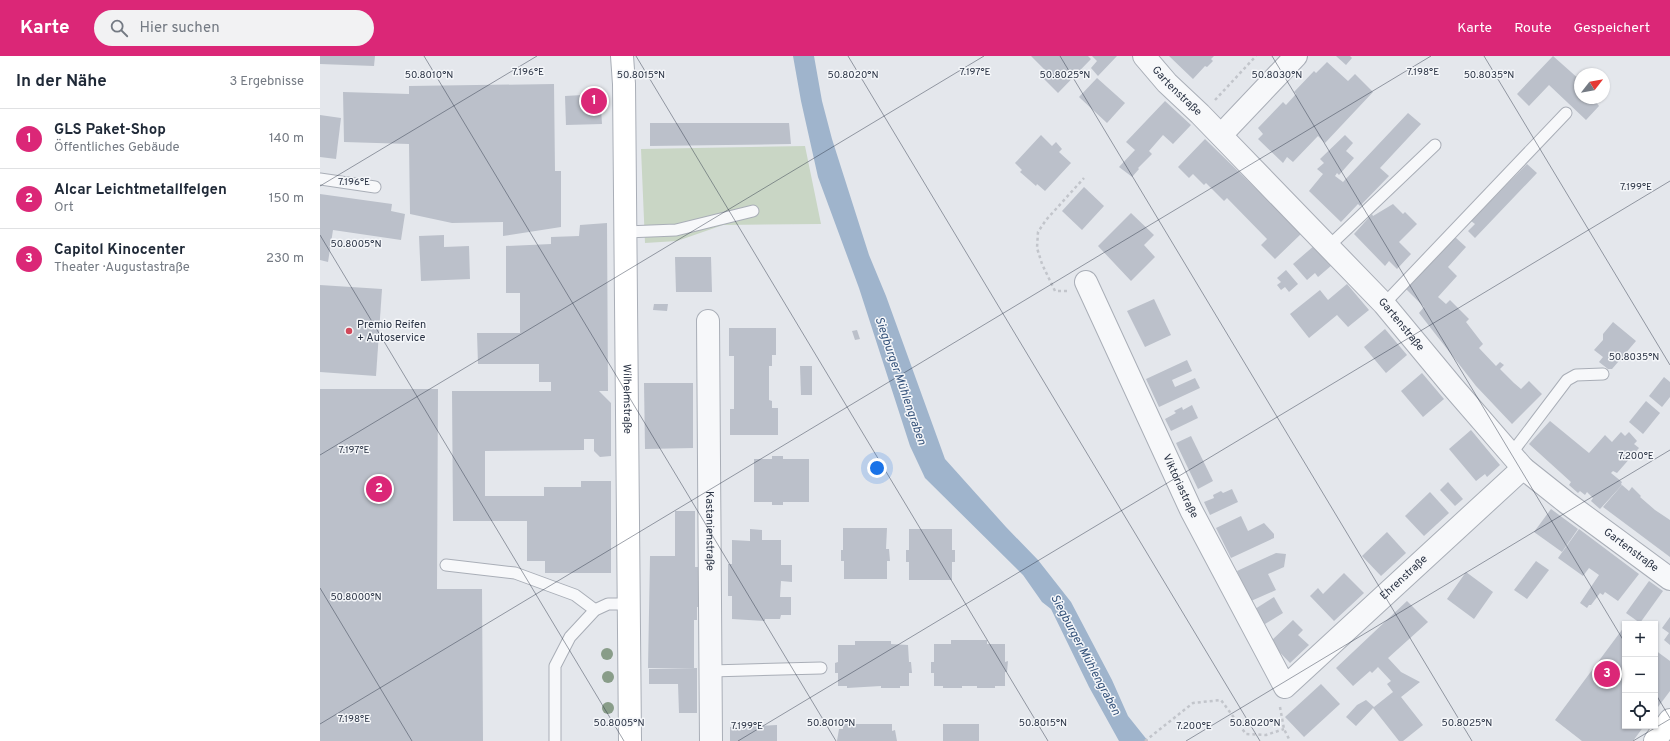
<!DOCTYPE html>
<html lang="de">
<head>
<meta charset="utf-8">
<style>
  body { margin:0; font-family:Overpass,sans-serif; background:#f2f2f3; color:#1f2937 }
  .controls { position:absolute; right:12px; bottom:12px; display:grid; overflow:hidden; border-radius:0px; box-shadow:0 1px 3px #0004 }
  .controls button { width:36px; height:36px; display:grid; place-items:center; padding:0; border:0; border-bottom:1px solid #e0e1e3; background:#fff; color:#1f2937; font:20px sans-serif }
  .compass { position:absolute; left:1254px; top:12px; width:36px; height:36px; border-radius:50%; background:#fff; box-shadow:0 1px 3px #0004; rotate:59deg }
  .you { position:absolute; left:557px; top:412px; width:14px; height:14px; margin:-10px; border:3px solid #fff; border-radius:50%; background:#1a73e8; box-shadow:0 0 0 6px #1a73e833 }
  .badge { display:grid; place-items:center; width:26px; height:26px; border-radius:50%; background:#db2777; color:#fff; font-size:13px; font-weight:700 }
  .pin { position:absolute; translate:-50% -50%; border:2px solid #fff; box-shadow:0 1px 4px #0006 }
  .list { margin:0; padding:0; list-style:none }
  h2 { display:flex; justify-content:space-between; align-items:center; height:52px; margin:0; padding:0 16px; font-size:17px }
  h2 small { font-size:13px; font-weight:400; color:#747a83 }
  .list li { display:grid; grid-template-columns:26px 1fr auto; gap:12px; align-items:center; box-sizing:border-box; height:60px; padding:0 16px; border-top:1px solid #e0e1e3 }
  .list b { display:block; font-size:15px; white-space:nowrap }
  .list p { margin:0; font-size:13px; white-space:nowrap; color:#747a83 }
  .list em { font-size:13px; font-style:normal; color:#747a83 }
  .icon { flex:none; width:22px; height:22px; fill:none; stroke:currentColor; stroke-width:2; stroke-linecap:round; stroke-linejoin:round }
  .map { position:relative; flex:none; width:1350px; height:685px; overflow:hidden }
  header { display:flex; align-items:center; gap:24px; box-sizing:border-box; height:56px; padding:0 20px; background:#db2777; color:#fff }
  header strong { font-size:19px }
  nav { display:flex; gap:22px; margin-inline-start:auto; font-size:14px }
  .search { width:280px; height:36px; background:#f2f2f3; display:flex; align-items:center; gap:10px; box-sizing:border-box; padding:0 14px; border-radius:22px; color:#747a83; font-size:15px }
  main { display:flex }
  aside { flex:1; background:#fff }
  .map>svg:first-child { display:block }
</style>
</head>
<body>
<header>
<strong>Karte</strong>
<div class="search"><svg class="icon" aria-label="search" viewBox="0 0 24 24"><circle cx="10" cy="10" r="6"/><path d="M15 15l6 6"/></svg>Hier suchen</div>
<nav><a>Karte</a><a>Route</a><a>Gespeichert</a></nav>
</header>
<main>
<aside>
<h2>In der Nähe<small>3 Ergebnisse</small></h2>
<ul class="list">
<li><span class="badge">1</span><div><b>GLS Paket-Shop</b><p>Öffentliches Gebäude</p></div><em>140 m</em></li>
<li><span class="badge">2</span><div><b>Alcar Leichtmetallfelgen</b><p>Ort</p></div><em>150 m</em></li>
<li><span class="badge">3</span><div><b>Capitol Kinocenter</b><p>Theater · Augustastraße</p></div><em>230 m</em></li>
</ul>
</aside>
<div class="map">
<svg width="1350" height="685" viewBox="0 0 1350 685">
  <rect width="100%" height="100%" fill="#e4e7ec"/>
  <polygon fill="#c9d6c5" points="485,90 501,168 403,169 357,185 325,187 321,93"/>
  <polygon fill="#9fb4cc" points="473,0 494,0 502,45 512,83 549,199 566,240 625,403 686,471 718,504 751,546 792,624 808,660 828,685 799,685 769,631 731,553 722,546 703,519 605,422 590,390 539,232 498,121 481,45"/>
  <g fill="#bbc0ca">
    <polygon points="0,0 55,0 54,10 0,8"/>
    <polygon points="711,0 768,0 771,3 738,37 720,19 725,14"/>
    <polygon points="772,0 797,0 778,20 771,12 777,5"/>
    <polygon points="849,0 894,0 891,3 893,5 887,11 885,10 873,23"/>
    <polygon points="1016,0 1030,0 1032,2 1026,9"/>
    <polygon points="1233,0 1260,24 1260,42 1273,42 1279,50 1266,64 1229,29 1209,50 1197,38"/>
    <polygon points="1007,6 1028,25 1035,18 1053,36 1005,87 998,80 973,106 967,101 963,107 938,83 943,78 938,72 963,46 966,49 976,38 974,36 994,15 996,17"/>
    <polygon points="777,22 805,47 787,67 759,41"/>
    <polygon points="234,28 235,115 241,115 241,171 183,180 183,166 132,167 90,158 89,88 24,86 23,36 89,38 89,30"/>
    <polygon points="280,38 282,68 246,69 245,40"/>
    <polygon points="845,45 871,69 853,88 843,79 829,95 832,98 818,112 819,113 812,121 811,120 799,111 815,94 806,86"/>
    <polygon points="1088,57 1101,68 1060,112 1069,120 1040,150 1038,148 1021,166 989,135 1003,118 997,113 1004,107 1000,103 1025,79 1033,87 1026,95 1034,102 1019,119 1017,117 1015,120 1023,126"/>
    <polygon points="0,59 21,62 16,103 0,101"/>
    <polygon points="330,67 469,67 471,88 330,90"/>
    <polygon points="721,79 732,90 736,86 742,93 739,96 751,107 725,135 717,128 716,130 700,116 702,114 695,107"/>
    <polygon points="885,83 982,177 955,203 941,189 947,183 907,142 904,145 886,127 884,129 873,118 869,122 858,111"/>
    <polygon points="1207,108 1217,117 1155,182 1148,175 1155,168 1151,165"/>
    <polygon points="764,131 784,150 762,174 742,155"/>
    <polygon points="0,138 72,148 71,155 85,158 81,184 13,174 8,206 0,204"/>
    <polygon points="1073,148 1083,158 1085,156 1097,168 1079,186 1091,198 1077,213 1069,205 1065,210 1034,178 1052,158 1053,160"/>
    <polygon points="811,157 834,179 824,189 835,201 811,225 778,190"/>
    <polygon points="287,167 288,335 279,335 291,347 291,400 280,401 274,395 274,383 264,383 264,394 165,395 165,440 224,440 224,431 261,431 261,425 291,425 291,517 225,517 225,505 207,505 207,465 133,465 132,335 231,335 231,326 219,326 219,308 158,308 157,277 200,277 200,237 186,237 186,190 231,188 231,181 259,180 260,169"/>
    <polygon points="124,179 124,191 149,190 150,223 101,225 99,180"/>
    <polygon points="1135,181 1146,191 1128,211 1137,220 1118,241 1126,248 1130,244 1149,263 1146,266 1163,288 1159,292 1176,310 1180,306 1184,309 1180,313 1194,327 1201,333 1209,325 1222,338 1192,368 1156,330 1099,257 1104,251 1086,233"/>
    <polygon points="995,189 1012,209 998,221 995,217 987,224 973,208"/>
    <polygon points="355,201 391,201 392,236 356,236"/>
    <polygon points="966,214 978,228 969,236 965,231 961,234 957,229 961,226 957,222"/>
    <polygon points="1027,228 1049,254 1028,271 1017,259 989,282 970,258 1000,234 1008,244"/>
    <polygon points="0,229 62,233 56,320 0,316"/>
    <polygon points="834,243 851,279 825,291 807,255"/>
    <polygon points="334,248 348,248 347,255 333,254"/>
    <polygon points="1293,266 1316,285 1292,313 1288,313 1279,306 1283,301 1274,294 1283,284 1283,278"/>
    <polygon points="409,272 456,272 456,299 452,299 452,310 449,310 449,344 452,345 452,352 458,352 458,379 410,379 410,353 414,353 414,300 409,300"/>
    <polygon points="1065,273 1087,299 1066,317 1044,291"/>
    <polygon points="537,274 540,283 535,284 532,275"/>
    <polygon points="867,304 872,315 852,324 855,331 875,322 880,332 839,351 826,323"/>
    <polygon points="480,310 492,310 492,339 481,339"/>
    <polygon points="1102,317 1124,343 1103,361 1081,335"/>
    <polygon points="1344,321 1350,326 1350,341 1342,351 1329,340"/>
    <polygon points="324,327 373,327 373,392 325,393"/>
    <polygon points="0,333 118,333 117,533 162,533 163,685 0,685"/>
    <polygon points="1326,345 1340,357 1323,378 1309,366"/>
    <polygon points="872,349 878,362 851,375 845,363 856,357 854,355 862,351 863,354"/>
    <polygon points="1230,365 1269,397 1285,379 1292,386 1301,376 1305,380 1309,376 1317,385 1314,388 1319,392 1297,417 1293,415 1291,417 1302,426 1301,428 1302,429 1280,453 1271,445 1273,442 1267,436 1265,439 1260,435 1258,437 1249,429 1251,426 1209,388"/>
    <polygon points="1151,374 1180,409 1167,421 1165,418 1156,425 1129,393"/>
    <polygon points="871,380 893,425 878,433 856,387"/>
    <polygon points="452,400 463,400 463,403 489,403 489,446 463,446 463,449 452,449 452,446 434,446 434,403 452,403"/>
    <polygon points="1128,426 1143,443 1135,450 1120,434"/>
    <polygon points="1302,429 1309,435 1312,431 1321,440 1320,441 1335,454 1350,464 1350,501 1283,451"/>
    <polygon points="912,433 918,446 890,459 884,446 894,442 893,439 901,435 903,437"/>
    <polygon points="1110,436 1129,457 1104,480 1085,460"/>
    <polygon points="1231,453 1258,473 1242,496 1214,476"/>
    <polygon points="355,455 375,455 375,511 379,511 379,551 377,551 377,564 374,564 374,612 328,612 330,500 355,500"/>
    <polygon points="921,460 928,475 944,467 954,478 954,482 911,502 896,472"/>
    <polygon points="523,472 567,472 566,493 569,493 570,505 567,505 567,523 524,523 524,505 521,505 521,494 523,494"/>
    <polygon points="430,473 442,474 442,484 461,484 461,509 472,509 472,526 461,525 460,541 471,541 471,559 461,559 460,563 445,563 445,565 412,563 412,540 408,540 408,508 412,508 412,484 430,485"/>
    <polygon points="589,473 632,473 632,494 635,494 635,506 632,506 632,524 589,524 589,506 586,506 586,494 589,494"/>
    <polygon points="1259,473 1319,518 1298,545 1285,536 1283,539 1280,537 1271,549 1269,549 1267,552 1260,547 1279,519 1269,512 1263,520 1238,502"/>
    <polygon points="1067,476 1086,497 1061,520 1042,500"/>
    <polygon points="956,497 966,498 964,511 948,518 956,534 931,545 917,515"/>
    <polygon points="1216,505 1229,514 1207,543 1194,534"/>
    <polygon points="1146,516 1173,536 1154,563 1127,543"/>
    <polygon points="1024,517 1044,537 1014,565 990,540 998,532 1003,538"/>
    <polygon points="1329,525 1343,535 1320,567 1306,557"/>
    <polygon points="954,541 963,557 945,568 935,553"/>
    <polygon points="1087,545 1108,566 1068,602 1081,616 1100,626 1081,641 1103,669 1083,685 1079,685 1053,652 1036,670 1026,661 1037,649 1046,644 1054,651 1073,636 1067,628 1071,625 1058,611 1052,617 1050,615 1033,630 1016,612"/>
    <polygon points="1350,561 1350,589 1344,584 1349,577 1342,572"/>
    <polygon points="973,564 983,574 978,579 989,589 970,607 950,586"/>
    <polygon points="1304,571 1305,670 1324,670 1313,685 1262,685 1235,664"/>
    <polygon points="631,584 667,584 667,588 685,588 685,606 688,605 687,616 685,616 685,630 675,630 675,632 657,632 657,630 642,630 642,632 623,632 623,630 614,630 614,617 611,617 611,606 614,606 614,588 631,588"/>
    <polygon points="535,585 571,585 571,588 588,589 589,606 591,606 592,617 589,617 589,630 580,630 580,632 561,632 561,630 527,632 527,630 518,630 518,617 515,617 515,607 518,606 518,589 535,589"/>
    <polygon points="1335,594 1350,605 1350,635 1335,655"/>
    <polygon points="377,612 377,657 359,657 358,628 329,628 329,613"/>
    <polygon points="1001,628 1020,648 984,681 965,661"/>
    <polygon points="523,668 572,668 572,675 575,674 577,685 517,685 519,673 523,673"/>
    <rect x="623" y="668" width="36" height="17"/>
    <polygon points="457,669 457,685 410,685 410,671"/>
  </g>
  <g fill="none" stroke-linecap="round" stroke-linejoin="round">
    <defs>
      <g id="service">
        <polyline points="0,123 55,131"/>
        <polyline points="306,176 356,174 433,155"/>
        <polyline points="1008,191 1115,89"/>
        <polyline points="1064,248 1246,57"/>
        <polyline points="1191,398 1247,324 1256,319 1283,318"/>
        <polyline points="126,509 195,517 255,539 275,554"/>
        <polyline points="391,615 501,612"/>
        <polyline points="235,685 235,610 250,581 275,554 288,548 309,548"/>
      </g>
      <g id="minor">
        <path id="s1" d="M824,0L847,27L880,58L1064,248L1132,330L1203,412L1247,447L1350,523"/>
        <polyline points="901,79 976,0"/>
        <path id="s2" d="M766,226L871,454L965,631L1203,412"/>
        <path id="s3" d="M388,265L391,685"/>
      </g>
      <g id="secondary">
        <path id="s4" d="M302,0L304,28L310,685"/>
        <polyline points="1335,685 1350,664"/>
      </g>
    </defs>
    <use href="#service" stroke="#a9aeb7" stroke-width="13"/>
    <use href="#minor" stroke="#a9aeb7" stroke-width="24"/>
    <use href="#secondary" stroke="#a9aeb7" stroke-width="24"/>
    <g stroke="#c2c5cb" stroke-width="2.5" stroke-dasharray="3 3" stroke-linecap="butt">
      <polyline points="895,44 936,0"/>
      <polyline points="747,235 735,235 722,208 717,192 718,176 726,164 764,122"/>
      <polyline points="960,651 964,673 970,685"/>
      <polyline points="825,685 873,647 901,644 926,678 946,679 964,673"/>
    </g>
    <use href="#service" stroke="#f7f8fa" stroke-width="11"/>
    <use href="#minor" stroke="#f7f8fa" stroke-width="22"/>
    <use href="#secondary" stroke="#fff" stroke-width="22"/>
  </g>
  <g fill="#899d89">
    <circle cx="287" cy="598" r="6"/>
    <circle cx="288" cy="621" r="6"/>
    <circle cx="288" cy="652" r="6"/>
  </g>
  <path fill="none" stroke="#2b3445" stroke-width="1" stroke-opacity="0.45" d="M104,0L516,685M316,0L728,685M528,0L940,685M740,0L1152,685M952,0L1305,587M1164,0L1350,309M0,130L217,0M0,179L304,685M0,399L664,0M0,532L92,685M1335,637L1350,662M0,668L1111,0M418,685L1350,125M866,685L1350,394M1313,685L1350,663"/>
  <circle fill="#d1495b" stroke="#f4f6f9" stroke-width="1.5" cx="29" cy="275" r="4"/>
  <g text-anchor="middle" dominant-baseline="central" stroke-width="3" stroke-linejoin="round" paint-order="stroke">
    <g font-size="11" fill="#2b3445" stroke="#f4f6f9">
      <text stroke="none"><textPath href="#s1" startOffset="48">Gartenstraße</textPath></text>
      <text stroke="none"><textPath href="#s1" startOffset="372">Gartenstraße</textPath></text>
      <text stroke="none"><textPath href="#s4" startOffset="343">Wilhelmstraße</textPath></text>
      <text stroke="none"><textPath href="#s2" startOffset="225">Viktoriastraße</textPath></text>
      <text stroke="none"><textPath href="#s3" startOffset="210">Kastanienstraße</textPath></text>
      <text stroke="none"><textPath href="#s1" startOffset="696">Gartenstraße</textPath></text>
      <text stroke="none"><textPath href="#s2" startOffset="613">Ehrenstraße</textPath></text>
    </g>
    <g font-size="11" fill="#2b3445" stroke="#f4f6f9" text-anchor="start">
      <text x="37" y="269">Premio Reifen<tspan x="37" dy="13">+ Autoservice</tspan></text>
    </g>
    <g font-size="12" font-style="italic" fill="#34527a" stroke="#f4f6f9">
      <text transform="translate(580 325) rotate(71)">Siegburger Mühlengraben</text>
      <text transform="translate(765 599) rotate(62)">Siegburger Mühlengraben</text>
    </g>
  </g>
  <g font-size="10" text-anchor="middle" fill="#2b3445" stroke="#f4f6f9" stroke-width="3" stroke-linejoin="round" paint-order="stroke">
    <text x="208" y="19">7.196°E</text>
    <text x="655" y="19">7.197°E</text>
    <text x="1103" y="19">7.198°E</text>
    <text x="109" y="22">50.8010°N</text>
    <text x="321" y="22">50.8015°N</text>
    <text x="533" y="22">50.8020°N</text>
    <text x="745" y="22">50.8025°N</text>
    <text x="957" y="22">50.8030°N</text>
    <text x="1169" y="22">50.8035°N</text>
    <text x="34" y="129">7.196°E</text>
    <text x="1316" y="134">7.199°E</text>
    <text x="36" y="191">50.8005°N</text>
    <text x="1314" y="304">50.8035°N</text>
    <text x="34" y="397">7.197°E</text>
    <text x="1316" y="403">7.200°E</text>
    <text x="36" y="544">50.8000°N</text>
    <text x="34" y="666">7.198°E</text>
    <text x="299" y="670">50.8005°N</text>
    <text x="511" y="670">50.8010°N</text>
    <text x="723" y="670">50.8015°N</text>
    <text x="935" y="670">50.8020°N</text>
    <text x="1147" y="670">50.8025°N</text>
    <text x="427" y="673">7.199°E</text>
    <text x="874" y="673">7.200°E</text>
  </g>
</svg>
<div class="controls">
<button>+</button>
<button>−</button>
<button><svg class="icon" aria-label="locate" viewBox="0 0 24 24"><circle cx="12" cy="12" r="6"/><path d="M12 2v4M12 18v4M2 12h4M18 12h4"/></svg></button>
</div>
<svg class="compass" viewBox="-18 -18 36 36"><path d="M0-13l5 13h-10z" fill="#e53935"/><path d="M0 13l5-13h-10z" fill="#747a83"/></svg>
<div class="you"></div>
<div class="pin badge" style="left:274px;top:45px">1</div>
<div class="pin badge" style="left:59px;top:433px">2</div>
<div class="pin badge" style="left:1287px;top:618px">3</div>
</div>
</main>
</body>
</html>
